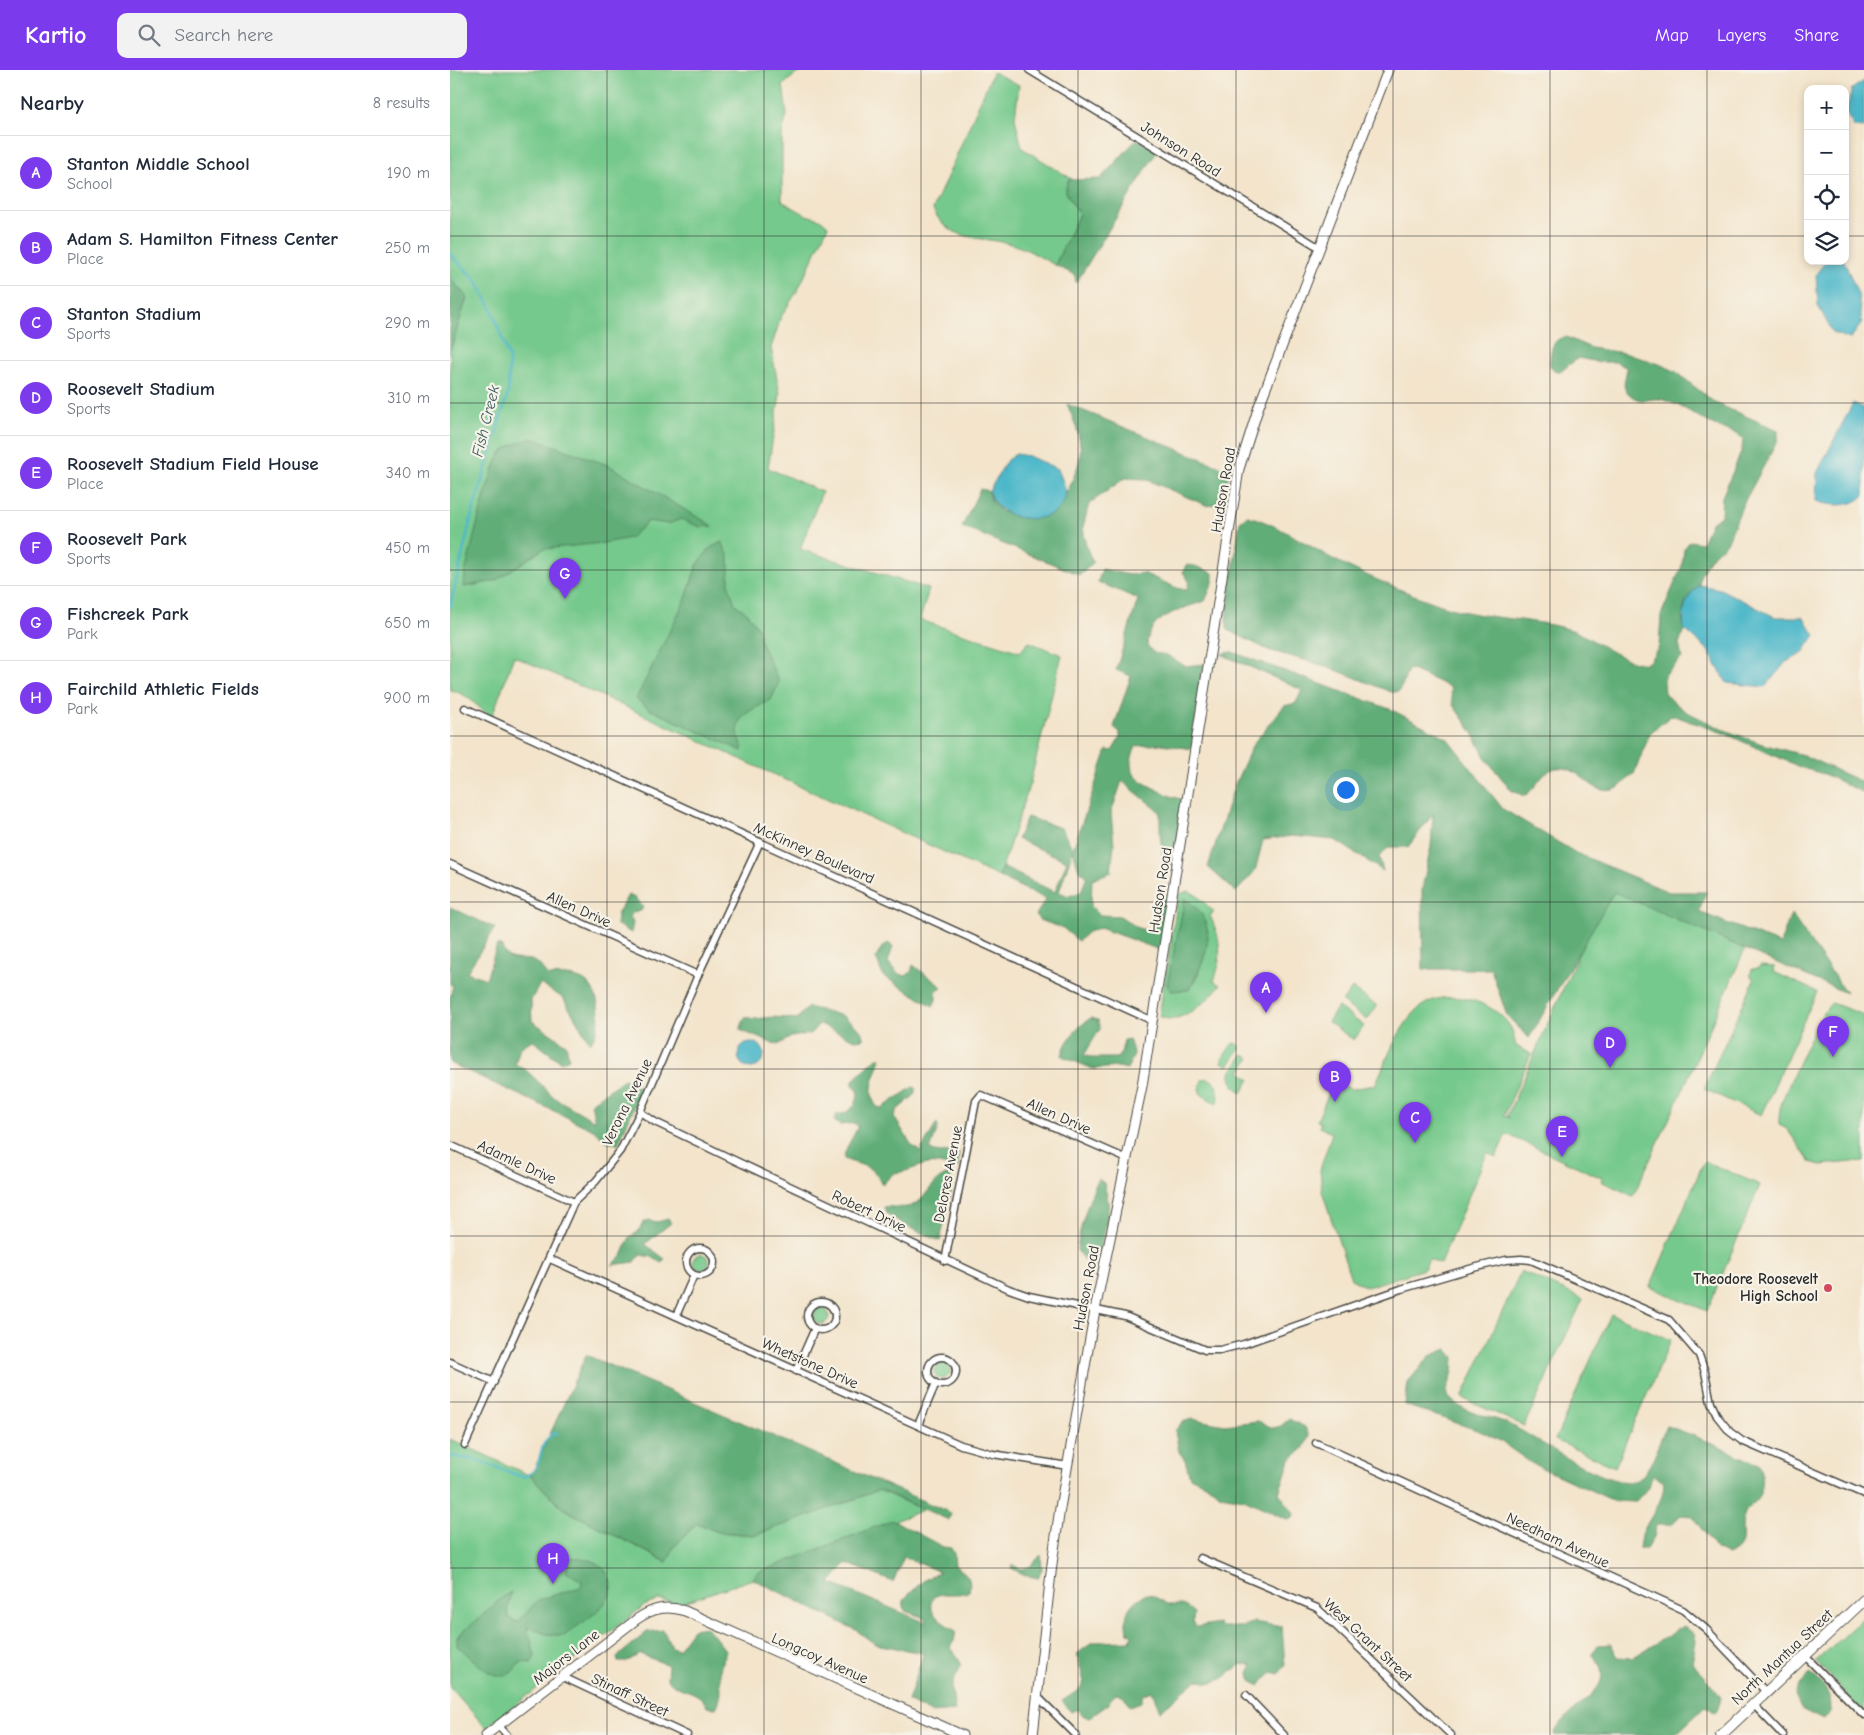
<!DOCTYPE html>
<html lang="en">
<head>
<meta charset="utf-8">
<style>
  body { margin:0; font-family:"Comic Neue",sans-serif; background:#f2f2f3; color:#1f2937 }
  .controls { position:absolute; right:15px; top:15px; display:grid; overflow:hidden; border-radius:10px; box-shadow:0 2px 8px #0003 }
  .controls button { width:45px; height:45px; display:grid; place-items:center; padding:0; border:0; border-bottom:1px solid #e0e1e3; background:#fff; color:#1f2937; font:25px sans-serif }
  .you { position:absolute; left:895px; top:719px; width:18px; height:18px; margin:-12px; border:4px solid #fff; border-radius:50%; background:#1a73e8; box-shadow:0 0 0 8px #1a73e833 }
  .badge { display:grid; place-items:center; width:32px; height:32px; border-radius:50%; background:#7c3aed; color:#fff; font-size:16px; font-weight:700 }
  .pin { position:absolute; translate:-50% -41px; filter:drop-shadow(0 1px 2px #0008) }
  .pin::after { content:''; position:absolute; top:26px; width:18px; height:15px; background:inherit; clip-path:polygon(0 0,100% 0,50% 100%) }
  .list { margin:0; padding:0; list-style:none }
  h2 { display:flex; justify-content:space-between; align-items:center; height:65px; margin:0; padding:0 20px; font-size:21px }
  h2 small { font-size:16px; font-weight:400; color:#747a83 }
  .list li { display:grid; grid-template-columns:32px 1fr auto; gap:15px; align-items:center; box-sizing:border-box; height:75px; padding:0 20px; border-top:1px solid #e0e1e3 }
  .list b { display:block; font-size:19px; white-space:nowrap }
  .list p { margin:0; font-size:16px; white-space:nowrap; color:#747a83 }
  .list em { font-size:16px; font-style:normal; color:#747a83 }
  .icon { flex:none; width:28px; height:28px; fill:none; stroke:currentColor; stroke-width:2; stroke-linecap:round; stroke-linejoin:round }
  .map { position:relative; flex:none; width:1414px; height:1665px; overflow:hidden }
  header { display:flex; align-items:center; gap:30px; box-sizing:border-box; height:70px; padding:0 25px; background:#7c3aed; color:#fff }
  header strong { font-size:24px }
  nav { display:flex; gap:28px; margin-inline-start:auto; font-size:18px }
  .search { width:350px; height:45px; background:#f2f2f3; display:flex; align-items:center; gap:12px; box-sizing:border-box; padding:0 18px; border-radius:10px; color:#747a83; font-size:19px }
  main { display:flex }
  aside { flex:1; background:#fff }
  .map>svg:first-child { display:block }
</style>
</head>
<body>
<header>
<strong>Kartio</strong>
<div class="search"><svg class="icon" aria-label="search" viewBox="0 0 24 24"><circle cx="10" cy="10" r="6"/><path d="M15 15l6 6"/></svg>Search here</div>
<nav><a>Map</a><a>Layers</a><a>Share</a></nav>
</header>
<main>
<aside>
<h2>Nearby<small>8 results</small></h2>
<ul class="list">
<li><span class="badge">A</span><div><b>Stanton Middle School</b><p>School</p></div><em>190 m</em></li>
<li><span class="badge">B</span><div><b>Adam S. Hamilton Fitness Center</b><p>Place</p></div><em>250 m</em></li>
<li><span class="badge">C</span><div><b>Stanton Stadium</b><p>Sports</p></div><em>290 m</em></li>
<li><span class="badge">D</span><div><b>Roosevelt Stadium</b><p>Sports</p></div><em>310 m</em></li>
<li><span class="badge">E</span><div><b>Roosevelt Stadium Field House</b><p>Place</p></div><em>340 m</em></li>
<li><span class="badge">F</span><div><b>Roosevelt Park</b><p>Sports</p></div><em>450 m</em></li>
<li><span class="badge">G</span><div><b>Fishcreek Park</b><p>Park</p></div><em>650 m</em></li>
<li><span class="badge">H</span><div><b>Fairchild Athletic Fields</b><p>Park</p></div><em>900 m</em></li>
</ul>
</aside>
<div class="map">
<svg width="1414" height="1665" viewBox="0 0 1414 1665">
  <rect width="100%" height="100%" fill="#f7f3e8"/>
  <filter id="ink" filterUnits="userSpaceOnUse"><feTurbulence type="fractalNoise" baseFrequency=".02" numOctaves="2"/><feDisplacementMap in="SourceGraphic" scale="10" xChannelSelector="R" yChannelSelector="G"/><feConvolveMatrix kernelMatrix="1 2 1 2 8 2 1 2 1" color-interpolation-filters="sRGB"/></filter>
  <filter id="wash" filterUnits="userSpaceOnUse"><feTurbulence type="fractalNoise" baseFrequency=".0096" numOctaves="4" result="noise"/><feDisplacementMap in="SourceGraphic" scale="20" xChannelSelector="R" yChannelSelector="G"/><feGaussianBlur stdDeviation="1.12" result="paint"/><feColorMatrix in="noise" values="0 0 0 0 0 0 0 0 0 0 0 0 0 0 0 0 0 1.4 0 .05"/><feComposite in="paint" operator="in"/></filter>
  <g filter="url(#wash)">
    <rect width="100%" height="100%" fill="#f3e4cb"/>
    <g fill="#76c98c" stroke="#507a5c" fill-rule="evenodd">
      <path d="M0,0H357L346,4L333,15L337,45L332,63V131L356,145L370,149L378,156L349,218L331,247L321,278L330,324L318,398L372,422L350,479L479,519L470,550L570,582L579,572L612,585L580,713L549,807L64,586L42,646C24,637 22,625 0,620V281L17,227L0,208ZM66,377L188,414L201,422L228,451Z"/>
      <path d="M543,2L569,15L565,48L572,78L622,109L618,110L615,121L629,144L605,195C593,189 580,180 567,176C538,165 499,175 483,139Z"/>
      <path d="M1159,815L1295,879L1230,1026L1183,1126L1151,1111L1152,1108L1056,1064L1046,1087L1037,1083L990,1194L979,1189L974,1199L917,1217L901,1209L872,1121L870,1100L882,1063L869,1057L871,1053L867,1051L884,1011L901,1019L925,1015C937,990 946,961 966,941C990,915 1045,929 1061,958C1064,963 1064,970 1066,976L1081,984L1054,1046L1060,1048L1057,1046Z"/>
      <path d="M739,821L748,826L764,842L760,846C771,868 773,887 764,911L770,915C760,929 729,958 709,946L728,828L732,823ZM758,860L748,905L739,920Z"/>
      <polygon points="1310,896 1325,897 1324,902 1367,922 1311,1045 1254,1019 1304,910 1300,905 1302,899 1309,898"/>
      <polygon points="902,918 927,936 917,950 892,932"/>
      <path d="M1382,933L1414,945V1091L1371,1095L1360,1092L1337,1059L1329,1055C1329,1047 1329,1040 1332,1032C1337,1017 1372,938 1382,933Z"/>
      <polygon points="888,937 914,956 904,970 878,952"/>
      <polygon points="785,973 790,976 790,979 778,996 772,992 772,989 782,974"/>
      <polygon points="793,985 800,988 790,1002 800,1009 792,1023 783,1015 780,1004"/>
      <polygon points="758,1008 767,1014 769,1029 766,1034 751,1024 749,1019 752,1010"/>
      <polygon points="1254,1091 1310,1115 1257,1241 1200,1217"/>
      <circle cx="251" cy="1192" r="8"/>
      <polygon points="1071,1201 1133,1229 1074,1356 1012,1328"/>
      <circle cx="371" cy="1246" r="8"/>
      <polygon points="1161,1244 1221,1270 1165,1397 1105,1370"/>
      <circle cx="492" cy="1301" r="8"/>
      <polygon points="0,1369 81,1406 112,1438 216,1492 224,1477 247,1453 268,1462 306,1465 429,1420 473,1440 308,1503 303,1509 228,1534 209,1530 194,1536 36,1658 0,1617"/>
      <polygon points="1414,1547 1414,1645 1366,1591"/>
    </g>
    <g fill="#60ad78" stroke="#466c52" fill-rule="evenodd">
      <polygon points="687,69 707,81 706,83 626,213 625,205 605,195 629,144 615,121 618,110 650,109"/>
      <polygon points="0,208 17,227 0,281"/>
      <path d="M1116,267L1141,278L1174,283L1209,294L1225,301L1265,333L1328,360V370L1293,434L1277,473L1260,488L1250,506L1249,515L1235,533L1232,547L1234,559L1229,574L1232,588L1214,606L1215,625L1235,641L1272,659L1312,674L1353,685L1414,713V723L1374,704L1352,698L1276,664L1222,645L1200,663L1184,704C1176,708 1172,718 1163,720C1139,725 1130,694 1106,698C1091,701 1087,719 1074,726L1061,720L1036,689L1023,663L1003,635L1000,617L960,599L957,602L953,614L948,622H941L876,596L818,580L778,560L776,550L790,451L798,446C822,452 857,474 879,487C911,504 957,523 991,535C1033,550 1079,547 1122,560C1142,567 1178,597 1198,593L1209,577L1211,545L1232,496L1234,479L1240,471L1252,473L1261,453L1271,446L1272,427L1292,380L1293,370C1289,362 1274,360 1266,356C1247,347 1231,334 1210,329C1201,328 1195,332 1187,329C1180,326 1176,322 1174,315L1177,298L1166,292H1149L1128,288L1110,302H1106L1100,296C1100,284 1101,268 1116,267Z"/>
      <path d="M617,334L781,401L766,434L758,436L695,409L675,408L639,434L633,457L636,476L643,493L630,505L512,457L530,419L539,421L541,430L552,442L609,438C632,390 639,384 617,334Z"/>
      <path d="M82,368L158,395L263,456L250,457L231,449L218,454L198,451L180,468L153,473L93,479L45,511L14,517L15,503C21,480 40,394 53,381C61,374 72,372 82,368Z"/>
      <path d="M272,472L279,487V516L285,534L296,542L308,558L310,571L329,612L321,630C309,637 285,644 288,662C289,669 293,673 292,681L201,640L186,629L236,528L247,495L260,478Z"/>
      <path d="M736,495L745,496L763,503V513L755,531C732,539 698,546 697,575L704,583L717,585L735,596L754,594L741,679L712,674L686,676C674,703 685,709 708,720C717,725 725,728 735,730L722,803L714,797L710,763V742L672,711L661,743L664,775L661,802L642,809L641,836L650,845L670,846L688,858L699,861L705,858L709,841V829L714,825L719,826L710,880L650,858L638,862L628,871L613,858L589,850L586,845L596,829L549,807L552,797L605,822L617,791L567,769L577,747L611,758L623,779L657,680L662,681L670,668V662L664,657L681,606L666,600L688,529L648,512L652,499L679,505L693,503L727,518L737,520L739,511L733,502ZM623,780L629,800L637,806L631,822L619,826L609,822Z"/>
      <polygon points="782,582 940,639 997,668 1053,739 1126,783 1219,822 1256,822 1249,842 1330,874 1341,844 1396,923 1164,822 1079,968 1057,946 1041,899 973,899 972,819 981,776 983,744 958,777 939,777 929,787 933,801 885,770 842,766 813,770 805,801 786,822 758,797 785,714 803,674 834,636 846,633 852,620 771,584"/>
      <polygon points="178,825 185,828 193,837 191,841 183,842 180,847 183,853 181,863 166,854 168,843"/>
      <path d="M735,828C741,834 749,839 752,845C766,867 751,901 738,920L721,921L717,915Z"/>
      <path d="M0,837L45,858L17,902L36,909L47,875L52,877C57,893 68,888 81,890C91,892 92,901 98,906C110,905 126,905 136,912C152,925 153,958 140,973L113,928L90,914L81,930L82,951L116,974L119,988L111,992L82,970L70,978L65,994L75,999L105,1028L145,1051L141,1033L174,1009L192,1019L168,1074L156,1071L145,1061L104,1041L0,993V929L3,916L0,914Z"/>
      <polygon points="438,873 443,877 438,892 447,903 456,906 461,902 463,895 492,917 486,921 486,930 483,936 433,906 426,888 432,877"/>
      <polygon points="358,937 393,946 413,962 413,969 405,970 369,954 360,964 341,967 330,974 321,973 290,960 295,947 305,949 323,947 347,949"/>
      <path d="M641,948L648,950L650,959L634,985L642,988H667L671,983L674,970L679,969L684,985L677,999L669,997L643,999L612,986C614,972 629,955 641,948Z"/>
      <path d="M427,988H431C427,1005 415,1021 427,1037L432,1038L463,1017L466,1018L465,1025L447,1040L444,1047L461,1074L470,1082L487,1053L488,1058L480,1080C489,1084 495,1084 504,1079L509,1082L508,1097L506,1099C472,1086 473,1100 444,1103L434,1113H431C423,1094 410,1096 394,1089C394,1078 404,1067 408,1056L404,1053L390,1055L384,1051L386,1045C401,1043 408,1035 408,1020L403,1015V1010Z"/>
      <path d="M501,1104L500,1128L490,1171L458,1157L436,1143L434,1137C445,1136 456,1140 465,1134C479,1125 484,1106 501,1104Z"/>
      <path d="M648,1109L654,1113C655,1120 658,1126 658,1133C660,1149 651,1167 649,1183L643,1179L634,1190L627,1180C630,1154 638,1133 648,1109Z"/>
      <polygon points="218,1149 221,1153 195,1174 215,1189 211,1193 202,1187 190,1185 185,1192 162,1195 172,1186 180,1167 188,1162 193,1153 199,1150 207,1152"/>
      <path d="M997,1279L1004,1287L1003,1302L996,1323C1010,1346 1041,1344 1063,1356C1086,1368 1164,1423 1187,1410C1202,1401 1209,1371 1216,1356C1248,1365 1277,1382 1309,1394C1315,1404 1313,1422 1306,1431C1301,1436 1296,1438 1294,1446C1288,1464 1301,1475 1278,1485L1267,1480L1242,1446L1231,1445L1221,1455H1206L1204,1467L1196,1479H1189C1190,1453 1214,1439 1214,1412L1203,1405L1197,1419L1185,1432L1164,1431L1081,1393L1050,1371L1032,1362L955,1335L958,1312L980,1286Z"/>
      <polygon points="136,1285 501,1443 499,1450 429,1420 306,1465 268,1462 247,1453 224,1477 217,1492 112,1438 81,1406"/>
      <polygon points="742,1349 775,1355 808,1351 823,1358 831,1356 839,1349 855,1357 859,1366 853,1379 840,1390 829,1423 844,1443 843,1447 837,1449 794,1429 770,1425 765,1419 740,1407 735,1390 729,1382 725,1361 732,1352"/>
      <path d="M443,1450L493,1477L501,1478L504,1484L505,1496C516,1503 522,1507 519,1521C507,1529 479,1516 481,1537C482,1546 499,1557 506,1561L504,1571L500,1577C522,1601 501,1600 502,1621C503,1628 504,1634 505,1641L481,1643L458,1631L473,1585L472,1583L425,1574L406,1560L303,1509L307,1503ZM454,1487L490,1502L474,1510L453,1530L455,1541L472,1547L477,1553L380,1513L396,1493L443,1512Z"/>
      <polygon points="591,1485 592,1499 588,1508 575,1505 561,1498 562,1495 572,1499 579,1497"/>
      <path d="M119,1488C130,1487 147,1489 154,1499C157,1504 162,1511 162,1517C159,1539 130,1553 114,1566L96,1564L77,1557L85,1586L81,1593L72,1592C67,1595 65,1600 61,1603C42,1615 20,1584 7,1576V1567C16,1557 26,1552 35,1543C44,1535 50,1528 61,1522L57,1541L59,1548L68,1552L88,1530L131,1517L132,1511L116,1502Z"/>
      <path d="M697,1524C706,1525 707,1529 715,1533C727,1539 729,1529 744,1543L743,1551L746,1557L768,1553L771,1557H792L804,1552L832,1557L835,1595L829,1604L822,1602L809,1616L801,1611L799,1603L802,1596L791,1594C774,1607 769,1617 747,1610L710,1641L702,1621L693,1625L691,1632L680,1636L674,1626L667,1623L660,1630L659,1634L639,1648L630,1644L628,1639L621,1642L612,1631L629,1620L634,1612L627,1584L643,1572L680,1571L682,1565L677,1561C673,1542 681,1531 697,1524Z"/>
      <path d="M1234,1556L1244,1564L1246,1571L1242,1593L1261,1613L1271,1628L1267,1640L1264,1642L1256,1636L1225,1665H1104C1118,1632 1174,1621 1142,1584L1148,1575L1161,1574L1168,1587L1182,1588Z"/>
      <path d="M257,1557L276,1581C274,1588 270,1595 270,1602C270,1617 274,1624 266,1638L257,1637C250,1618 228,1623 217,1609L218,1595L190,1584L176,1592H168L167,1587L197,1562L213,1560L222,1577L228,1579L243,1559Z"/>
      <path d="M1360,1604C1373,1611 1384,1628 1380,1642L1373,1650L1351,1639L1345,1626L1349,1615Z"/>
    </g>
    <g fill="#4cb7c9" stroke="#3c717a">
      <polygon points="1414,11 1414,58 1404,57 1396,43 1402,19"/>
      <polygon points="1376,191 1394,191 1408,224 1412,253 1400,269 1383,263 1368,236 1366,204"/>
      <path d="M1403,333L1414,338V425C1404,438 1379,436 1366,431L1367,403Z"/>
      <path d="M566,384L578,386L608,399C611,408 618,420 615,429C606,458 547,455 539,421L557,390Z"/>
      <path d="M1249,515L1270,519L1325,547H1353L1365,565L1352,584L1336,592L1315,617L1277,613L1257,579L1234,559C1232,540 1235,528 1249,515Z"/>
      <circle cx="301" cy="985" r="13"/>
    </g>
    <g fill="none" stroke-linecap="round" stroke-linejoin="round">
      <g stroke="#4cb7c9" stroke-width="2.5">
        <polyline points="0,184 26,210 42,240 59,288 58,323 21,448 0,537"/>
        <path d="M0,1386L26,1390L73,1407C93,1401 87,1385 95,1372C97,1368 101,1366 104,1363L108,1364"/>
      </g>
    </g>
  </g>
  <g filter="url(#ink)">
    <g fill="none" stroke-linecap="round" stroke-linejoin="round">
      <defs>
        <g id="street">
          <polyline points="579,0 870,178"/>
          <polyline points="15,638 703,951"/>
          <polyline points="0,794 248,905"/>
          <polyline points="190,1042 205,1052 286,1091 559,1219 579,1226 675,1246 755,1280 770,1280 794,1274 951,1219 1023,1198 1056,1190 1071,1189 1081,1190 1219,1250 1249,1285 1255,1302 1261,1333 1267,1346 1280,1362 1292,1371 1414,1424"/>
          <polyline points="0,1075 124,1132"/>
          <circle cx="250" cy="1192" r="14"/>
          <polyline points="100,1189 511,1375 543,1384 618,1396"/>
          <polyline points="495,1191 526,1031 531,1025 677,1089"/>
          <circle cx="371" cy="1246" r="14"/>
          <polyline points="226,1246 244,1205"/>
          <circle cx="492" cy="1301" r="14"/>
          <polyline points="0,1292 44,1312"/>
          <polyline points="346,1301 365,1258"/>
          <polyline points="468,1355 486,1313"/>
          <polyline points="866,1373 1233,1540 1256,1559 1316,1622"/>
          <polyline points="15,1375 124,1132 146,1111 170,1081 190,1042 248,905 310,772"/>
          <polyline points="750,1488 867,1538 1001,1665"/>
          <polyline points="1355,1586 1414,1645"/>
          <polyline points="113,1607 237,1665"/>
          <polyline points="796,1625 834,1665"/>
          <polyline points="587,1626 626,1665"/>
          <polyline points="1303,1634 1333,1665"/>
          <polyline points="49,1656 57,1665"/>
        </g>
        <g id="secondary">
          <path d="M36,1665L187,1549C203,1538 217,1535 235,1541L512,1665"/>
          <polyline points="583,1665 602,1494 610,1438 645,1240 692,1016 789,399 809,336 938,0"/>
        </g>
        <polyline id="primary" points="1271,1665 1414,1530"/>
      </defs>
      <use href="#street" stroke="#494743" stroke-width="9"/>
      <use href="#secondary" stroke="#494743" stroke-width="11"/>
      <use href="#primary" stroke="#494743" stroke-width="12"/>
      <use href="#street" stroke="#fff" stroke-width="6"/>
      <use href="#secondary" stroke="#fff" stroke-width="9"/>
      <use href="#primary" stroke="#fff" stroke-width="10"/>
    </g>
  </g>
  <path fill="none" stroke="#2b2b2b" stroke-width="1" stroke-opacity="0.55" d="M157,0V1665M314,0V1665M471,0V1665M628,0V1665M786,0V1665M943,0V1665M1100,0V1665M1257,0V1665M0,166H1358M1395,166H1414M0,333H1414M0,500H1414M0,666H1414M0,832H1414M0,999H1414M0,1166H1414M0,1332H1414M0,1498H1414"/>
  <circle fill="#d1495b" stroke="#f7f3e8" stroke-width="2" cx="1378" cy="1218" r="5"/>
  <g text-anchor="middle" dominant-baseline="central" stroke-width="4.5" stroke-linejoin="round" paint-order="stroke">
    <g font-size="15" fill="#2b2b2b" stroke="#f7f3e8">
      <text transform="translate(731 79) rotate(32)">Johnson Road</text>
      <text transform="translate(773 420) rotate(-80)">Hudson Road</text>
      <text transform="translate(364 783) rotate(24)">McKinney Boulevard</text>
      <text transform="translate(710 820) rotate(-81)">Hudson Road</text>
      <text transform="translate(129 839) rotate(24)">Allen Drive</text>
      <text transform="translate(177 1032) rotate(-64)">Verona Avenue</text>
      <text transform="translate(609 1046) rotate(24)">Allen Drive</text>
      <text transform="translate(67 1092) rotate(25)">Adamle Drive</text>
      <text transform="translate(498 1104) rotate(-79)">Delores Avenue</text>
      <text transform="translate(419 1141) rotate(25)">Robert Drive</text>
      <text transform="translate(636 1218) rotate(-79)">Hudson Road</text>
      <text transform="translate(360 1293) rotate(24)">Whetstone Drive</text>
      <text transform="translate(1108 1470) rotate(25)">Needham Avenue</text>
      <text transform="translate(918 1570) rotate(43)">West Grant Street</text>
      <text transform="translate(116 1587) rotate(-38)">Majors Lane</text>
      <text transform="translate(1332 1587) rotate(-43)">North Mantua Street</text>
      <text transform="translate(370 1588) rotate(24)">Longcoy Avenue</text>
      <text transform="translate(180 1625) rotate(25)">Stinaff Street</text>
    </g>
    <g font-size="15" font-weight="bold" fill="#2b2b2b" stroke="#f7f3e8" text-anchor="end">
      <text x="1368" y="1209">Theodore Roosevelt<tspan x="1368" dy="17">High School</tspan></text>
    </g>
    <g font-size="16" font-style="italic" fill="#375c62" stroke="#f7f3e8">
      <text transform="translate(36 351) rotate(-76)">Fish Creek</text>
    </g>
  </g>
</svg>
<div class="controls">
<button>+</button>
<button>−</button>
<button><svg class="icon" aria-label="locate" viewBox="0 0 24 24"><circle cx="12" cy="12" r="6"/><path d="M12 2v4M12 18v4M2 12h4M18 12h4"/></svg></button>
<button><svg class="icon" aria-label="layers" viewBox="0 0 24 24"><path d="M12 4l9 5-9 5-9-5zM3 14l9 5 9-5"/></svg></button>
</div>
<div class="you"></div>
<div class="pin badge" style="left:816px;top:943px">A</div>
<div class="pin badge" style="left:885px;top:1032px">B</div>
<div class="pin badge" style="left:965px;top:1073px">C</div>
<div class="pin badge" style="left:1160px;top:998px">D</div>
<div class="pin badge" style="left:1112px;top:1087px">E</div>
<div class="pin badge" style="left:1383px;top:987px">F</div>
<div class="pin badge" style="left:115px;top:529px">G</div>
<div class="pin badge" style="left:103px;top:1514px">H</div>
</div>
</main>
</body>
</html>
